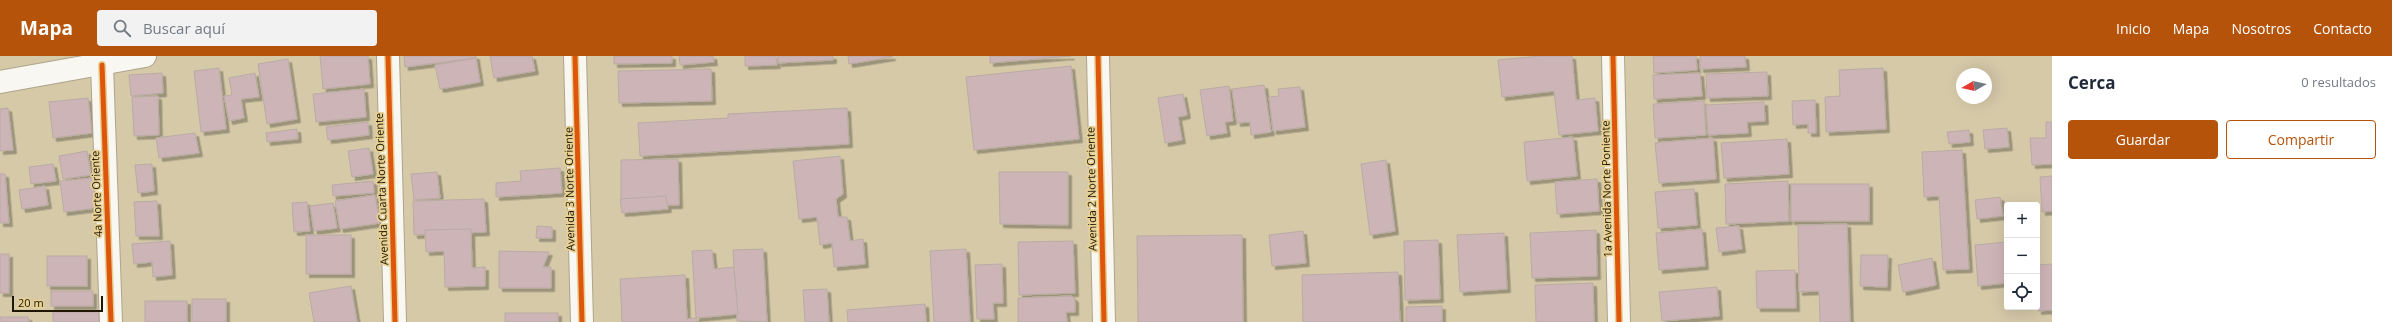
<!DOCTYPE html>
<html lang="es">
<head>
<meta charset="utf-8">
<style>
  body { margin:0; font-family:"Open Sans",sans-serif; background:#f2f2f3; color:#1f2937 }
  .controls { position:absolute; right:12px; bottom:12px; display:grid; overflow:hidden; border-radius:4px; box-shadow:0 4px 16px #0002 }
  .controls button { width:36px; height:36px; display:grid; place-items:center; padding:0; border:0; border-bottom:1px solid #e0e1e3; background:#fff; color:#1f2937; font:20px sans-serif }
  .compass { position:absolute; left:1956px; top:12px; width:36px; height:36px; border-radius:50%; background:#fff; box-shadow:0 4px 16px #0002; rotate:261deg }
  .scale { position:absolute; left:12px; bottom:10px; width:91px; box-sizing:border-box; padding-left:4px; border:2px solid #1e1600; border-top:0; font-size:11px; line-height:14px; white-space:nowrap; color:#1e1600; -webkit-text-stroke:3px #e8d195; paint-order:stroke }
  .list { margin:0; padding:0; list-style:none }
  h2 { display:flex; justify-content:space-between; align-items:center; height:52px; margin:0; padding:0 16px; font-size:17px }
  h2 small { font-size:13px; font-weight:400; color:#747a83 }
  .actions { display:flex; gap:8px; padding:12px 16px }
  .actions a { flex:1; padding:9px 0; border:1px solid #b45309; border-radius:4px; text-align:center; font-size:14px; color:#b45309 }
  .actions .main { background:#b45309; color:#fff }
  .icon { flex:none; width:22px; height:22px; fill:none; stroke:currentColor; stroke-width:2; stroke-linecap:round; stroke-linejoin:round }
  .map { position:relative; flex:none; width:2052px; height:266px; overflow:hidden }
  header { display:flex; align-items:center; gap:24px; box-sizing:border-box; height:56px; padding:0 20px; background:#b45309; color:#fff }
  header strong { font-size:19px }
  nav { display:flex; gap:22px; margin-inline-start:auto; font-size:14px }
  .search { width:280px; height:36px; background:#f2f2f3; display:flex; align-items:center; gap:10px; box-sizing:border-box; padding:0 14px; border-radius:4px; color:#747a83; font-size:15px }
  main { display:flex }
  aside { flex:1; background:#fff }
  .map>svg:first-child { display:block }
</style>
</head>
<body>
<header>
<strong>Mapa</strong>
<div class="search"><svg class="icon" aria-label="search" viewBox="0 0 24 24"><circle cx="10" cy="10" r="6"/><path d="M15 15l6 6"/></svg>Buscar aquí</div>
<nav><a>Inicio</a><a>Mapa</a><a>Nosotros</a><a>Contacto</a></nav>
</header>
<main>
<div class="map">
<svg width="2052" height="266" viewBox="0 0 2052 266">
  <defs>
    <filter id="shadow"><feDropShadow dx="3.5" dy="3.5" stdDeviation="0" flood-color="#0004"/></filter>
  </defs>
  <rect width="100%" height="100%" fill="#d5c9a8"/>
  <g fill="#cdb4b7" stroke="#baaba4" filter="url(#shadow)">
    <polygon points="320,0 368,0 370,28 323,33"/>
    <polygon points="404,0 476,0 476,2 405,11"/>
    <polygon points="490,0 532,0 535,15 494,22"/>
    <polygon points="614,0 672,0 672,7 614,8"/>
    <polygon points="679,0 713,0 714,6 680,9"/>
    <polygon points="745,0 776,0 777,9 745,10"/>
    <polygon points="778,0 833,0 833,4 778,7"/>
    <polygon points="848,0 892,0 892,1 849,8"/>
    <polygon points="990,0 1071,0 990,7"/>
    <polygon points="1541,0 1572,0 1576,44 1595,42 1598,75 1559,79 1554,35 1502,41 1498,4"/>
    <polygon points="1653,0 1696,0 1697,14 1654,17"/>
    <polygon points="1700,0 1745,0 1746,11 1700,13"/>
    <polygon points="476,2 480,26 440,33 435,9"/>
    <polygon points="288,3 297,63 267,68 258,8"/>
    <polygon points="1071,10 1079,83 974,94 966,21"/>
    <polygon points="219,12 226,73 201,76 194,15"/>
    <polygon points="1883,12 1886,73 1826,76 1825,41 1840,40 1839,14"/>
    <polygon points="711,13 712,45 619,47 618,15"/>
    <polygon points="1767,16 1768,40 1707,42 1706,18"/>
    <polygon points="162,17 163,37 131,40 129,19"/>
    <polygon points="255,17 259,41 241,43 244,62 229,65 224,40 232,39 229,22"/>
    <polygon points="1700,17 1702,40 1654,43 1653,19"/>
    <polygon points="1264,29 1271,76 1251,79 1250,66 1237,67 1232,33"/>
    <polygon points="1229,30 1233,65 1225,66 1227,77 1207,80 1200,34"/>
    <polygon points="1300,31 1305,71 1273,75 1269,41 1279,40 1278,33"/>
    <polygon points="364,33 366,61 316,66 313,38"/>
    <polygon points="1183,38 1187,59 1178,61 1182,84 1165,87 1158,42"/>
    <polygon points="158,40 159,79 134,80 132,41"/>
    <polygon points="88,42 92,77 53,82 49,46"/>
    <polygon points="1815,44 1816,77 1808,77 1808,68 1793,69 1792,45"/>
    <polygon points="1704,45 1706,79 1655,82 1653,48"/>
    <polygon points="1764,46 1765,65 1747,66 1748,77 1708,79 1706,49"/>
    <polygon points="8,52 13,94 0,95 0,53"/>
    <polygon points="847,52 849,88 640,100 638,67 728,62 728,58"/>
    <polygon points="368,66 369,79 328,84 326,71"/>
    <polygon points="2046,66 2052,66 2052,108 2032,109 2030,82 2046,82"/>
    <polygon points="2007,72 2009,91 1985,93 1983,74"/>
    <polygon points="297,73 298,83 267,86 266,77"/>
    <polygon points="1969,74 1970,86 1949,88 1947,76"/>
    <polygon points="195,77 199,97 159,102 156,82"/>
    <polygon points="1573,81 1577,120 1527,125 1524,86"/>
    <polygon points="1713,82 1716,123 1659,127 1655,87"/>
    <polygon points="1787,83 1789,118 1724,122 1721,87"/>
    <polygon points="369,92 373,118 352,121 348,95"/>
    <polygon points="1962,94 1969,213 1943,214 1939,140 1924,141 1922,96"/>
    <polygon points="87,95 91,119 63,123 59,100"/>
    <polygon points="840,100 843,138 836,143 838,161 847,161 850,185 863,183 865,208 834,211 832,187 820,189 817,161 799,163 793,105"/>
    <polygon points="678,103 679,149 621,150 621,104"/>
    <polygon points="1386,104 1395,175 1370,179 1361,108"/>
    <polygon points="53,108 56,125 31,128 29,111"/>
    <polygon points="152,108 154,135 138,137 135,109"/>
    <polygon points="560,112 562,137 496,141 496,127 521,125 520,115"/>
    <polygon points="437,116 440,142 414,144 411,118"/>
    <polygon points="999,116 1068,116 1068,169 1000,168"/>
    <polygon points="0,118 5,118 9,167 0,167"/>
    <polygon points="2052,120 2052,155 2042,156 2040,121"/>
    <polygon points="93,122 96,152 64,156 60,125"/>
    <polygon points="1597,123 1599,155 1557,158 1555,126"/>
    <polygon points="373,125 374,137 333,140 332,129"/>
    <polygon points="1788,125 1789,165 1726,168 1725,128"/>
    <rect x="1791" y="128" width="78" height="37"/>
    <polygon points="45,130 48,149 22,153 19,134"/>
    <polygon points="1694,133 1697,169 1658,172 1655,136"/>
    <polygon points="375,139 380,167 340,173 335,145"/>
    <polygon points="666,140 668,153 622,157 620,143"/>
    <polygon points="2000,141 2003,160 1977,163 1975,144"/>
    <polygon points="484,143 486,176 414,179 413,145"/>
    <polygon points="157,145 159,180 136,180 134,146"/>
    <polygon points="307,146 310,175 294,176 292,147"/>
    <polygon points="333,147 337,172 314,175 310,150"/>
    <polygon points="1847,168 1850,266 1820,266 1819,235 1799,236 1798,169"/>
    <polygon points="537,170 552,171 552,182 536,182"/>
    <polygon points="1739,170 1742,193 1719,196 1716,172"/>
    <polygon points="471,173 472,212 485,211 485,230 445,231 444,195 426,196 425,174"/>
    <polygon points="1702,173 1705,210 1659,214 1656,177"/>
    <polygon points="1596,174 1597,220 1532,222 1530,177"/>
    <polygon points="1303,175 1306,207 1272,210 1269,179"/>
    <polygon points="1504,177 1507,233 1460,236 1457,179"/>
    <rect x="306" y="179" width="45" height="39"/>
    <polygon points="1242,179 1243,266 1138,266 1137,180"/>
    <polygon points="1438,184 1440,243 1405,244 1404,185"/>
    <polygon points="170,185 172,219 153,221 152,206 134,208 132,188"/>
    <polygon points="1073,185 1075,237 1019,239 1018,186"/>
    <polygon points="2007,186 2007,227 1978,230 1975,189"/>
    <polygon points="763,193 767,266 737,265 733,194"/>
    <polygon points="966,193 970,266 934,266 930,195"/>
    <polygon points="712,194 714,213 734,211 738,258 696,262 692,195"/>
    <polygon points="499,195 549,196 543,211 551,211 551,232 499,232"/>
    <rect x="0" y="198" width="9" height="39"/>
    <polygon points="1861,199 1888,199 1887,231 1860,230"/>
    <rect x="47" y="200" width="40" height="30"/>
    <polygon points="1932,202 1936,229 1903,236 1898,209"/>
    <polygon points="1002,208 1003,247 993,247 994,263 977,263 975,209"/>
    <polygon points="2052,208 2052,254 2038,255 2037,209"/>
    <polygon points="1795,214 1796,252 1757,252 1756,215"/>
    <polygon points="1398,216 1400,266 1303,266 1302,219"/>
    <polygon points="685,219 687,263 696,262 697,266 622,266 620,223"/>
    <polygon points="1593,227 1594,266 1536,266 1535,229"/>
    <polygon points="351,230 357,266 314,266 309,237"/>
    <polygon points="1717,231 1719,260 1662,265 1659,236"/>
    <polygon points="827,233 829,266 805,266 803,234"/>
    <rect x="51" y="235" width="42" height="15"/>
    <polygon points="1072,240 1075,243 1075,256 1066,256 1067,266 1018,266 1018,242"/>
    <rect x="192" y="243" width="34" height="23"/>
    <rect x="145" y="245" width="42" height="21"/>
    <polygon points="925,248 926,266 848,266 847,254"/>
    <polygon points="1442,250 1442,266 1406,266 1406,251"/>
    <rect x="53" y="256" width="46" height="10"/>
    <rect x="505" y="257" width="53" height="9"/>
    <polygon points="0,261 28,261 29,266 0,266"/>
  </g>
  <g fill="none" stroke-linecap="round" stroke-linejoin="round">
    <defs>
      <g id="minor">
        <polyline points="388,0 395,266"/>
        <polyline points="575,0 582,266"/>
        <polyline points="1098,0 1104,266"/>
        <polyline points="1613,0 1619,266"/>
        <polyline points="102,9 111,266"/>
        <polyline points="0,26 145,0"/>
      </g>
    </defs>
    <use href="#minor" stroke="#ada48a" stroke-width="24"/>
    <use href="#minor" stroke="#f9f7f2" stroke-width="22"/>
    <defs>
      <g id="cycleway">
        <polyline points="388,0 395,266"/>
        <polyline points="575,0 582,266"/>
        <polyline points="1098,0 1104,266"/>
        <polyline points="1613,0 1619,266"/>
        <polyline points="102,9 111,266"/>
      </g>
    </defs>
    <use href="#cycleway" stroke="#e8d195" stroke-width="8"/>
    <use href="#cycleway" stroke="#de560b" stroke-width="5"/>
  </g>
  <g text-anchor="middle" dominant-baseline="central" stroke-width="3.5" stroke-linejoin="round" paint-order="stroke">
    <g font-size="11" fill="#1e1600" stroke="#e8d195">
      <text transform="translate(381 133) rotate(-92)">Avenida Cuarta Norte Oriente</text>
      <text transform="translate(569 133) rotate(-91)">Avenida 3 Norte Oriente</text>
      <text transform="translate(1091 133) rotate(-91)">Avenida 2 Norte Oriente</text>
      <text transform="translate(1606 133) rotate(-91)">1a Avenida Norte Poniente</text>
      <text transform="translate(96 138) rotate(-92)">4a Norte Oriente</text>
    </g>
  </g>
</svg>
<div class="controls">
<button>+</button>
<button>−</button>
<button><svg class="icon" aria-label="locate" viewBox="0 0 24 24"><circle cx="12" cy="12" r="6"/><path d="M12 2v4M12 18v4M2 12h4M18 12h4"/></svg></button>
</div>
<svg class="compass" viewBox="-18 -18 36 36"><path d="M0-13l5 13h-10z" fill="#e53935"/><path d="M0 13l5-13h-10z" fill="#747a83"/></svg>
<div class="scale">20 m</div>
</div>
<aside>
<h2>Cerca<small>0 resultados</small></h2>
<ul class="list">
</ul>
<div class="actions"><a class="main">Guardar</a><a>Compartir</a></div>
</aside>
</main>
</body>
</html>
